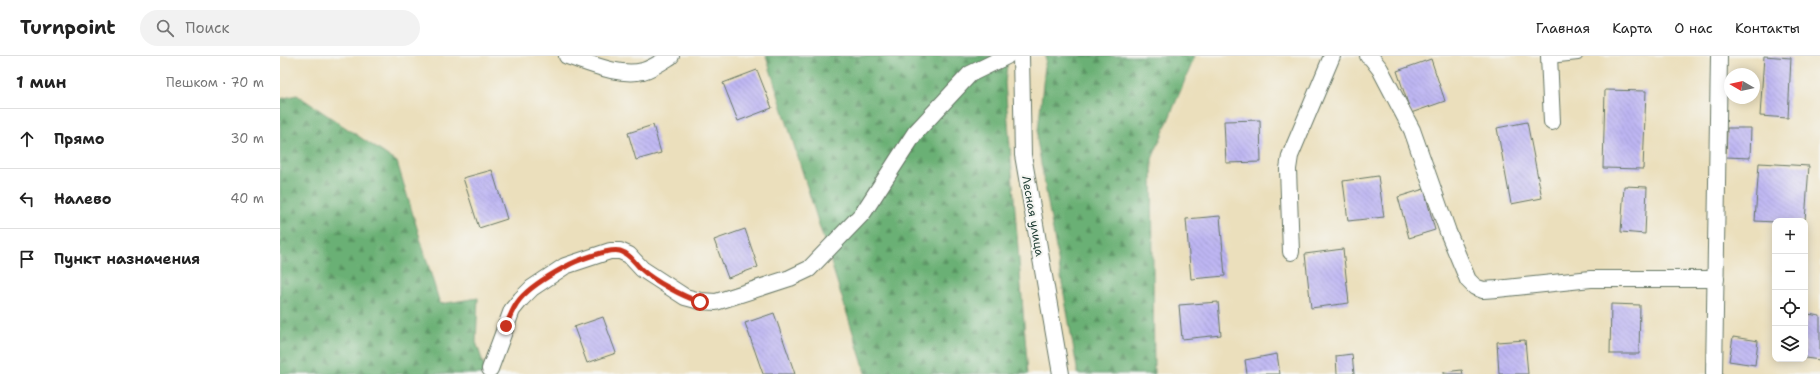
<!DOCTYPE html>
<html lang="ru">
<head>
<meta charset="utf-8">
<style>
  body { margin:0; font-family:"Shantell Sans",sans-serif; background:#f2f2f2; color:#222 }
  .controls { position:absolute; right:12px; bottom:12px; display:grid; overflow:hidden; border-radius:8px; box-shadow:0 2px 10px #0003 }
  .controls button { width:36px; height:36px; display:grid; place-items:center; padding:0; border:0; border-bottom:1px solid #e0e0e0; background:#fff; color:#222; font:20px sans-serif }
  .compass { position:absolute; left:1444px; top:12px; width:36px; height:36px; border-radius:50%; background:#fff; box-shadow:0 2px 10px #0003; rotate:279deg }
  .stop { position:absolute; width:12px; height:12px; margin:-9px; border:3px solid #c8321e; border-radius:50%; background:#fff }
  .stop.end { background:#c8321e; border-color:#fff; box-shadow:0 1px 4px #0008 }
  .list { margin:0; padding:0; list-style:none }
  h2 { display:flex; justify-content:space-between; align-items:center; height:52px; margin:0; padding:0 16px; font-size:17px }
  h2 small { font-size:13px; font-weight:400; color:#767676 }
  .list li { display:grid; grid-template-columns:26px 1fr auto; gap:12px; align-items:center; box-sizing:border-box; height:60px; padding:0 16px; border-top:1px solid #e0e0e0 }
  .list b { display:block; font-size:15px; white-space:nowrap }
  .list em { font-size:13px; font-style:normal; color:#767676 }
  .icon { flex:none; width:22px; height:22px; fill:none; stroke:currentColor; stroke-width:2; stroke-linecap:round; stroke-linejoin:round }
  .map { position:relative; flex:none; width:1540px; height:318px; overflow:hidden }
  header { display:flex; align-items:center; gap:24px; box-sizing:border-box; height:56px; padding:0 20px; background:#fff; border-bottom:1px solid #e0e0e0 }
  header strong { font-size:19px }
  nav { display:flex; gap:22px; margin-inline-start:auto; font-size:14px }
  .search { width:280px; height:36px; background:#f2f2f2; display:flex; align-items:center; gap:10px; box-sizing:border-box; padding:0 14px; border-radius:22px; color:#767676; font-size:15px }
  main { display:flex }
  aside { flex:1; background:#fff }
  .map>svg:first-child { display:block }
</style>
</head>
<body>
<header>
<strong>Turnpoint</strong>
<div class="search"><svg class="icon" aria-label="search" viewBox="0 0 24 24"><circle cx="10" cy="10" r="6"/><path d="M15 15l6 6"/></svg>Поиск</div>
<nav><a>Главная</a><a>Карта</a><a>О нас</a><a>Контакты</a></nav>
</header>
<main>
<aside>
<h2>1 мин<small>Пешком · 70 m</small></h2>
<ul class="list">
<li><svg class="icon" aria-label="ahead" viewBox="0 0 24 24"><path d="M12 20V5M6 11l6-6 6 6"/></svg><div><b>Прямо</b></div><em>30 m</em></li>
<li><svg class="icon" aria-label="left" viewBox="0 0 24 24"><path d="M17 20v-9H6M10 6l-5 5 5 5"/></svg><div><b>Налево</b></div><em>40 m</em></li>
<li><svg class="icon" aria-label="arrive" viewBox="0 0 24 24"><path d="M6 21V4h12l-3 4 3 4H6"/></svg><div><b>Пункт назначения</b></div></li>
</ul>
</aside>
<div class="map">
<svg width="1540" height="318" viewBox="0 0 1540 318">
  <defs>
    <pattern id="forest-firs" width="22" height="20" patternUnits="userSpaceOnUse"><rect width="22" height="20" fill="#6bb074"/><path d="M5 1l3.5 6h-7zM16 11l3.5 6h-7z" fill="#579060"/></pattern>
    <pattern id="building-back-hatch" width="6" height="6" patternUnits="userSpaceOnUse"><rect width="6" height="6" fill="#beb6f3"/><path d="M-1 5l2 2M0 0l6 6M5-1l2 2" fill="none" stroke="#9a95c6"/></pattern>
  </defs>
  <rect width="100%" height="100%" fill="#f6f6f2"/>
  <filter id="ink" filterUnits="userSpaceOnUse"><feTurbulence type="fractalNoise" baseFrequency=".025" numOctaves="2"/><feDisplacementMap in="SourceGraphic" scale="8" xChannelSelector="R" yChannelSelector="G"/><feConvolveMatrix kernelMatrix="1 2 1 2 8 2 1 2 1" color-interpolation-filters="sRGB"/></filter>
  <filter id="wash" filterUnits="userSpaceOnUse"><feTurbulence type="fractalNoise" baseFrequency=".012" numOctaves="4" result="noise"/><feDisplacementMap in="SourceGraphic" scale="16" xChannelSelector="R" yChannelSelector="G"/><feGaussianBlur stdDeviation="0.9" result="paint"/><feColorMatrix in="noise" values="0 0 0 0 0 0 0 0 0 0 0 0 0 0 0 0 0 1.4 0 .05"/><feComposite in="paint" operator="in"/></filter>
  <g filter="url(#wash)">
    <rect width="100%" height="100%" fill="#ebdfbc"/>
    <g fill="url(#forest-firs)" stroke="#457654">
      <polygon points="486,0 728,0 725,27 748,318 586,318"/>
      <polygon points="766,0 915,0 872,103 874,318 798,318 757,84"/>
      <polygon points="17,39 117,106 160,248 198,242 196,286 207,318 0,318 0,43"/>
    </g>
    <g id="blocks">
      <g fill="url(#building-back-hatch)">
        <polygon points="1484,0 1511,2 1508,62 1480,60"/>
        <polygon points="1151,3 1165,45 1131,57 1117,15"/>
        <polygon points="477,14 492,52 458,65 443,27"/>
        <polygon points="1325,34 1366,35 1363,113 1323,112"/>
        <polygon points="980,64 981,106 946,107 944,65"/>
        <polygon points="1247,66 1262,142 1231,148 1217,72"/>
        <polygon points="373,69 381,97 356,104 348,77"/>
        <polygon points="1447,72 1471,72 1470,102 1446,101"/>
        <polygon points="1479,107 1529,110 1525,165 1495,166 1475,165"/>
        <polygon points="212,114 227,163 199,172 183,122"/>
        <polygon points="1098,120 1104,161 1068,165 1063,125"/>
        <polygon points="1344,130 1367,131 1365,178 1341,176"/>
        <polygon points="1144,133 1155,174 1129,182 1118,141"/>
        <polygon points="940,160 945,220 911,223 906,163"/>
        <polygon points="465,173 478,211 448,222 434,184"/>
        <polygon points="1063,193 1069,247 1031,252 1025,198"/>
        <polygon points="938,246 941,279 902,283 899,249"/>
        <polygon points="1331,248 1360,249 1359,298 1330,298"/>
        <polygon points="494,257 515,318 483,318 465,267"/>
        <polygon points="1528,258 1540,260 1540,304 1525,302 1525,279"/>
        <polygon points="323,261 336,297 307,307 294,271"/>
        <polygon points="1453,281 1478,285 1475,309 1449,305"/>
        <polygon points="1245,284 1248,318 1219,318 1217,286"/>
        <polygon points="997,298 1000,318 967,318 965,304"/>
        <polygon points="1072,298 1074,318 1057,318 1056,300"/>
        <polygon points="1182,314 1183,318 1164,318 1164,316"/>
      </g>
    </g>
  </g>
  <g filter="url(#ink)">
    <use href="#blocks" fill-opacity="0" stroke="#667664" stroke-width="1"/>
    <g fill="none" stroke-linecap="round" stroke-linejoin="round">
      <defs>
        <polyline id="lane" points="1269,3 1298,0"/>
        <g id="street">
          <path d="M287,0C309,7 339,21 363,15C373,12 383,5 391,0"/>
          <polyline points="741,0 743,99 781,318"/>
          <polyline points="1088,0 1090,0 1100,13 1132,74 1168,176 1188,224 1195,231 1203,234 1217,233 1311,223 1436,223"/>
          <polyline points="1269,0 1272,66"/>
          <polyline points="1011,196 1008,113 1010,100 1052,0"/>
          <polyline points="210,313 232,254 241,243 252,232 285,210 330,195 340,195 349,199 362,213 405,241 420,245 436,246 510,222 529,213 583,157 635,77 690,18 727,0"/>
          <polyline points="1434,318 1439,0"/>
        </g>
      </defs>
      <use href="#lane" stroke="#667664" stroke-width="10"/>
      <use href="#street" stroke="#667664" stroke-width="18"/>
      <use href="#lane" stroke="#fff" stroke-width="8"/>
      <use href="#street" stroke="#fff" stroke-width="16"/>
    </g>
  </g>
  <g fill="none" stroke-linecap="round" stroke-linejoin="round" filter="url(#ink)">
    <path stroke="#c8321e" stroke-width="5" d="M226,270C230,260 233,251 240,243C251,230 270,219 285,211C295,205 329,192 340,195C350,198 354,206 361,213C374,225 402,240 420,246"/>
  </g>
  <g text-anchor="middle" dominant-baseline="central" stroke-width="4" stroke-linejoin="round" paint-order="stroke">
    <g font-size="12" fill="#1f3d34" stroke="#f6f6f2">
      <text transform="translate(753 160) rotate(80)">Лесная улица</text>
    </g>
  </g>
</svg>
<div class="controls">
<button>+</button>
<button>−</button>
<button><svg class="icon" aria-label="locate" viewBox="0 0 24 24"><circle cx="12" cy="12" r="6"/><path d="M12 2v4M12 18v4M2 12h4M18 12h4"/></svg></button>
<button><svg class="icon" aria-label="layers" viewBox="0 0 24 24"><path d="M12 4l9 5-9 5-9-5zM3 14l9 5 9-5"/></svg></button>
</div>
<svg class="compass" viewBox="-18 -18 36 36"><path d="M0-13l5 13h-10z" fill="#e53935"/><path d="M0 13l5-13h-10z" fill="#767676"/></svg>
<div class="stop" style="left:420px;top:246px"></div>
<div class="stop end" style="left:226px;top:270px"></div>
</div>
</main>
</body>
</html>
